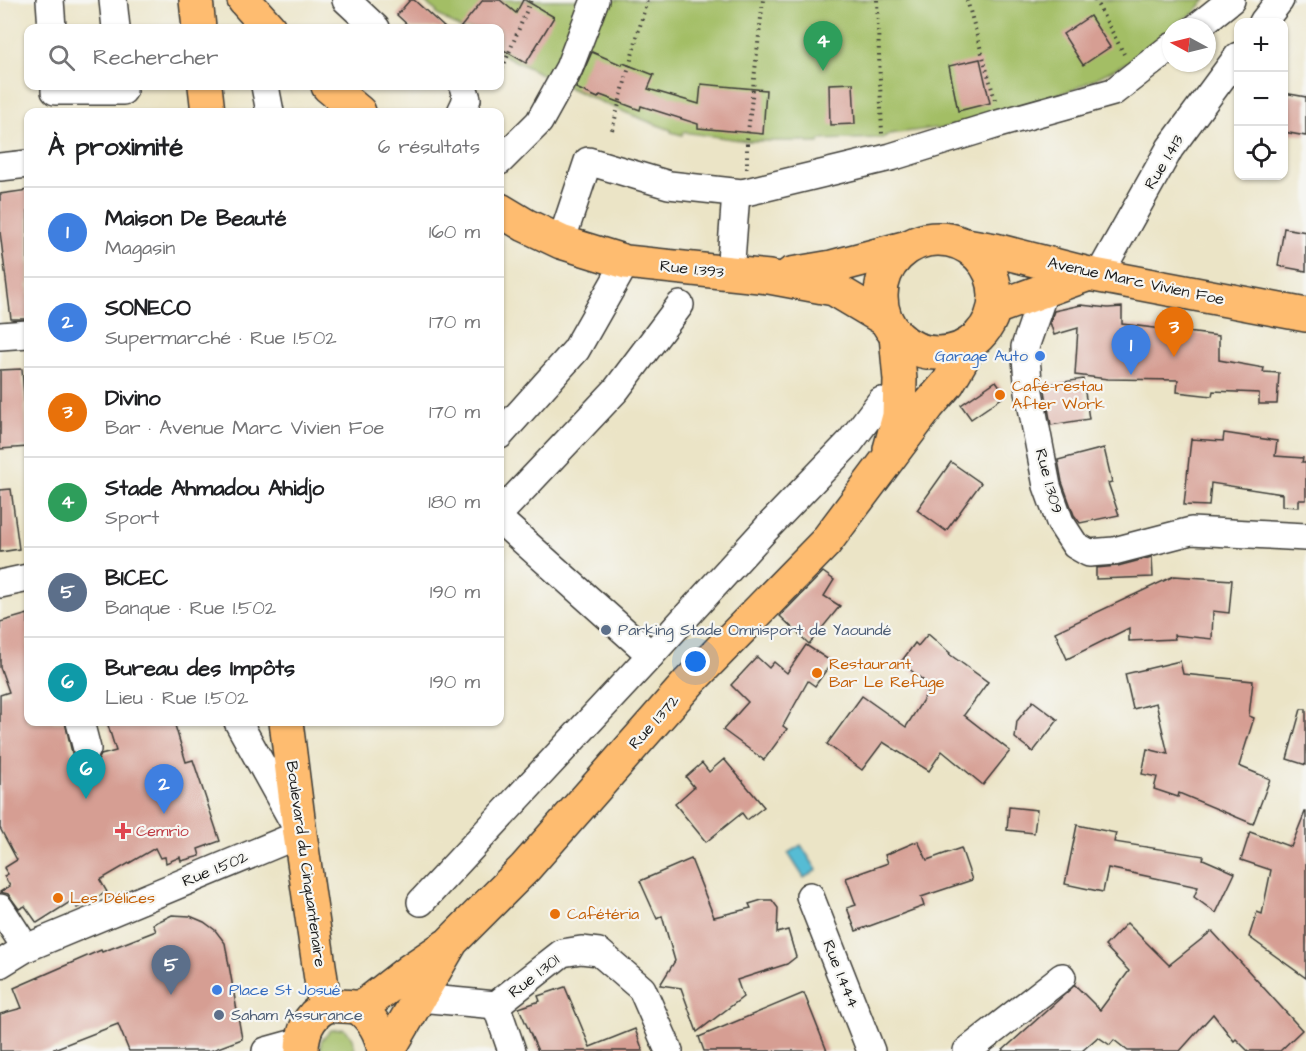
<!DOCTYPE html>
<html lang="fr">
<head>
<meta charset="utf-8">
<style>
  body { margin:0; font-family:"Architects Daughter",sans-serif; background:#f2f2f2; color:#202124 }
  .controls { position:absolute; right:18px; top:18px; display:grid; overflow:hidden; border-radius:12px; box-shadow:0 2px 4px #0004 }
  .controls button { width:54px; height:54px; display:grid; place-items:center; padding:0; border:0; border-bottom:2px solid #e0e0e0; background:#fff; color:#202124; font:30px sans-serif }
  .compass { position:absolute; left:1162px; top:18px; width:54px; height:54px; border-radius:50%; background:#fff; box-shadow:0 2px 4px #0004; rotate:277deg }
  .you { position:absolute; left:696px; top:662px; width:21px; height:21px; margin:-15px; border:4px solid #fff; border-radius:50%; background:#1a73e8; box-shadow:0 0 0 9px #1a73e833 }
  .badge { display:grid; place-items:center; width:39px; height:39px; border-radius:50%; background:#b5179e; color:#fff; font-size:20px; font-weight:700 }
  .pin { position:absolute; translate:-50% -50px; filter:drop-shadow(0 2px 3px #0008) }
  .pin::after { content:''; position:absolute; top:32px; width:21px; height:18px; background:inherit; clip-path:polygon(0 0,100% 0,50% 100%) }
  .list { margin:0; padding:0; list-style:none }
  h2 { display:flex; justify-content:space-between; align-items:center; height:78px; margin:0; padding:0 24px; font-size:26px }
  h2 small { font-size:20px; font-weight:400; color:#757577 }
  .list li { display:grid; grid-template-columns:39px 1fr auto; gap:18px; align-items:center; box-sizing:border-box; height:90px; padding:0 24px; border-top:2px solid #e0e0e0 }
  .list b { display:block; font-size:22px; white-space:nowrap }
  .list p { margin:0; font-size:20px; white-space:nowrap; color:#757577 }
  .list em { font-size:20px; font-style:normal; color:#757577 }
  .icon { flex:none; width:33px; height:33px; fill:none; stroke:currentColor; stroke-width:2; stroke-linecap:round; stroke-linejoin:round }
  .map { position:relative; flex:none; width:1306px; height:1051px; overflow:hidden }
  .search { position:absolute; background:#fff; box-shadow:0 2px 4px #0004; left:24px; top:24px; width:480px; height:66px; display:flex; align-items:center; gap:15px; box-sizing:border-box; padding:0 21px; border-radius:12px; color:#757577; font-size:22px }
  .panel { position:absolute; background:#fff; box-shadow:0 2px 4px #0004; left:24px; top:108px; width:480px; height:618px; border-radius:12px }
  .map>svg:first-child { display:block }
</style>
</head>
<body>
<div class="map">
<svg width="1306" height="1051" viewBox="0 0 1306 1051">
  <rect width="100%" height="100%" fill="#f6f6f2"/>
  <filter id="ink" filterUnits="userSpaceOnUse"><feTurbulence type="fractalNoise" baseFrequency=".0167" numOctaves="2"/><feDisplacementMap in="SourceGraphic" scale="12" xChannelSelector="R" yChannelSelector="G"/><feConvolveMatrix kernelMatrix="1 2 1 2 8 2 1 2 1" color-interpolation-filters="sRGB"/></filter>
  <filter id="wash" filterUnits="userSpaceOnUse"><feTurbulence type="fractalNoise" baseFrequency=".008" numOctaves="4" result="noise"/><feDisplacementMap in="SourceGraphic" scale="24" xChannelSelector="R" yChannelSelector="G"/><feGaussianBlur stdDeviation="1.35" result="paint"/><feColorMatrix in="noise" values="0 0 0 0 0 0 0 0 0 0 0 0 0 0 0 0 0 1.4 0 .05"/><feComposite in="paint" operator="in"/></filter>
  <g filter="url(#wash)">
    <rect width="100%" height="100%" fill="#ebe4c6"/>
    <g fill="#a3be65" stroke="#606d40" stroke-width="1.5">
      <path d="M422,0H1206L1196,10V12L1171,27V29L1128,62L1075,89L937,130L936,128L890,134L882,138L820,140L819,143H808L807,141H747L683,132L682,135L671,132V130C612,109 555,82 500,53V28H460L436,14L437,12Z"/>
      <polygon points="344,1029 353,1038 355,1051 321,1051 321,1041 331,1030"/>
    </g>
    <polygon fill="#56bcd4" stroke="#396c78" stroke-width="1.5" points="801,845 817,870 804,878 788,853"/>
    <g id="blocks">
      <g fill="#d69e93">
        <polygon points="410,0 414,0 445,28 411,28 397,15"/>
        <polygon points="483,0 500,0 516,13 523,0 525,0 554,17 526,63 500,48 500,28 460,28"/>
        <polygon points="1090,16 1110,47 1083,65 1063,34"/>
        <polygon points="592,52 622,65 623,63 654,75 648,89 699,104 701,84 766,90 763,134 698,128 698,124 641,106 640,110 600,95 598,98 576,88"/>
        <polygon points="980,59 990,103 958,111 949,66"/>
        <polygon points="853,83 855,124 830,125 829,84"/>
        <polygon points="1284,93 1306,97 1306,136 1284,132"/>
        <polygon points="28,190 28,319 11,319 0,232 0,194"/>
        <polygon points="1284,228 1306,232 1306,271 1278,266"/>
        <polygon points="1081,305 1108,308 1122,307 1122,324 1219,336 1219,360 1264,368 1263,372 1279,373 1277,404 1259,404 1259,393 1213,391 1212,396 1177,392 1178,380 1108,379 1075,375 1078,328 1054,335 1050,322 1054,311"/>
        <polygon points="22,369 28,447 0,449 0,370"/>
        <polygon points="1083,379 1089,419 1051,425 1044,385"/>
        <polygon points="996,381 1006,395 971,419 961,405"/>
        <polygon points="1224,433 1277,441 1275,456 1303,458 1302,462 1306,462 1306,500 1299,500 1299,507 1282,506 1282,494 1211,483 1209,506 1184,505 1191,439 1223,441"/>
        <polygon points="1104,448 1112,482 1108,483 1119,515 1080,523 1074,515 1062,482 1058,460"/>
        <polygon points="951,462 981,483 946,531 917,510"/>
        <polygon points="11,489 19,549 0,552 0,490"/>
        <polygon points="1152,557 1153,577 1096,579 1096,568 1118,566"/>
        <polygon points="823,572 834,580 824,596 840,606 809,644 780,616"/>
        <polygon points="1174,576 1232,580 1229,613 1213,611 1212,639 1174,635 1175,639 1129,641 1129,628 1067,659 1055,632"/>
        <polygon points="28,614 28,722 65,722 72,753 75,760 82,764 90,764 98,761 101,755 116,751 107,722 174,722 186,762 193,760 220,841 198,849 200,856 181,861 180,857 166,863 165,857 160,858 155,848 100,880 107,892 77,908 73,900 37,923 25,906 19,909 8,894 0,892 10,886 4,876 8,874 4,868 17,860 0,828 0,695 9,692 0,667 0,622"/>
        <polygon points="928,634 950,653 949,654 988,682 964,715 1010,751 983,785 942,751 929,771 883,742 862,770 827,744 862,696 906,727 931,687 901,662 915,643 918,646"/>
        <polygon points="806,645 832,662 815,686 808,681 783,726 787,729 764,760 723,730 748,702 731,685 757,657 769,668 774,662 787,673"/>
        <polygon points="1180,661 1183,674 1253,681 1249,716 1254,718 1239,766 1270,779 1253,824 1179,793 1178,797 1154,789 1157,777 1142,774 1147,749 1168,754 1156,703 1133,709 1125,674"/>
        <polygon points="1033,701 1058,720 1033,752 1015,738 1017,721"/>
        <polygon points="1301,709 1306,709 1306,765 1287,759"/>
        <polygon points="724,759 764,807 747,820 742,813 706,842 675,804 694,787 686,777 702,763 709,772"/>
        <polygon points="1009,807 1037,810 1034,833 1007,830"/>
        <polygon points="1305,812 1306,812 1306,978 1249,937 1257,912 1262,914 1271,870 1241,860 1250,832 1291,847"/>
        <polygon points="1077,825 1116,833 1114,842 1204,856 1203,859 1235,873 1216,913 1194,897 1198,887 1108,868 1103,892 1065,884"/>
        <polygon points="918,841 927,860 961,848 972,880 921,897 924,906 856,931 847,908 856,905 846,878 888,863 885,855"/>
        <polygon points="691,859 714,917 751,908 749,904 762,900 772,900 778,908 777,933 788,930 796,957 787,964 737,980 743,997 697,1032 681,988 660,985 675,961 662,916 657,919 640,881"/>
        <polygon points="172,915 190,916 204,922 215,930 225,943 242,1039 210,1051 129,1051 118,1024 49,1051 0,1051 0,1014 22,1008 14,988 101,950 102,952 156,931 153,924"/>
        <polygon points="1127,923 1169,965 1212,931 1302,1030 1280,1051 1248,1051 1236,1039 1234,1041 1213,1014 1180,1051 1128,1051 1114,1040 1110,1045 1098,1037 1082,1051 1002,1051 1075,985 1100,1010 1129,971 1105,946"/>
        <polygon points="565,987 590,1047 635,1029 643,1051 538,1051 519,1008 540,1001 538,996"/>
        <polygon points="804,993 827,1051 704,1051 699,1037"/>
      </g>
    </g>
  </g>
  <g filter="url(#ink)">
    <use href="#blocks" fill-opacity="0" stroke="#3b3a36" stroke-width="1.5"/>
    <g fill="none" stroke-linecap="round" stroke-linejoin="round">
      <defs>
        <g id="minor">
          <polyline points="50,0 52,28"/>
          <polyline points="113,0 116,28"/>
          <polyline points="346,0 376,28"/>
          <polyline points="1263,22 1280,0"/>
          <polyline points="1197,27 1231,0"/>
          <polyline points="55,86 55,91 123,91"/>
          <polyline points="265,86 270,112"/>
          <polyline points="461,112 467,99 463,86"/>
          <polyline points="500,161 539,122 569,68 595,0"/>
          <polyline points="0,167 28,164"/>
          <polyline points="561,242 588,161 669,185 742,193 891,157 998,124 1113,92 1171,47"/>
          <polyline points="730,274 736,193"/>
          <polyline points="1099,275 1170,148 1238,56"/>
          <polyline points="1045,289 1025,347 1029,392 1047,486 1060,522 1075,545 1089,553 1114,551 1191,531 1306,537"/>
          <polyline points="0,336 28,334"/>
          <polyline points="500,435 576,350 626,262"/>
          <polyline points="500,513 616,390 680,305"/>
          <polyline points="500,520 651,655 766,529 850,442 881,401"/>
          <polyline points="0,584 28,578"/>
          <polyline points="80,722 87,749"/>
          <polyline points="810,896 871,1051"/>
          <polyline points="421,902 651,655"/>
          <polyline points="0,908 26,948"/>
          <polyline points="0,964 26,948 300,834 238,722"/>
          <polyline points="419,998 496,1005 562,953 581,950 599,952 642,989 669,1051"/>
          <polyline points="496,1005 512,1051"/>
          <polyline points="266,1051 302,1041"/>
          <polyline points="967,1051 1062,977"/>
        </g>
        <g id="major">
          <polyline points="196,0 199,28"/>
          <polyline points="244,0 269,28"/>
          <polyline points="205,86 208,112"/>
          <polyline points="328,86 359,112"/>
          <polyline points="500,210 525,225 561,242 626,262 769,277 834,289 886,320"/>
          <circle cx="938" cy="296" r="57"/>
          <polyline points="966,245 995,250 1089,274 1306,315"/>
          <polyline points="791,274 832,267 908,247"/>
          <polyline points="995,308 1089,274"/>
          <polyline points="890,449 899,416 900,380 896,335"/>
          <polyline points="286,722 300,834 325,1007"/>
          <polyline points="360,1009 409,971 446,946"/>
          <path d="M302,1051C302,1033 308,1016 325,1007C332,1004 349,1007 358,1007C373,1019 381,1032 384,1051"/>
          <polyline points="388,1051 452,941 525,868 689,682 825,543 928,406 948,383 972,342"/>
        </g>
      </defs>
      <use href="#minor" stroke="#3b3a36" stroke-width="30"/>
      <use href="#major" stroke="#3b3a36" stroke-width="36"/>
      <g stroke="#3b3a36" stroke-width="4" stroke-dasharray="1.5 4.5" stroke-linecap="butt">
        <polyline points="877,0 882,134"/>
        <polyline points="967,0 995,100"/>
        <polyline points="1095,0 1124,54"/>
        <polyline points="500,74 531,0"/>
        <polyline points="612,130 647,0"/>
        <polyline points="747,169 747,141 763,0"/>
      </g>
      <use href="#minor" stroke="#fff" stroke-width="27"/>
      <use href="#major" stroke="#febc70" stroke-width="33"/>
    </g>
  </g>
  <g fill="#3f7fe0" stroke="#f6f6f2" stroke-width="2">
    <circle cx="1040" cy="356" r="6"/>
    <circle cx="217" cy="990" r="6"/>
  </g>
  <g fill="#e8710a" stroke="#f6f6f2" stroke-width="2">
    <circle cx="1000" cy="395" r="6"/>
    <circle cx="817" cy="673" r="6"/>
    <circle cx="58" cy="898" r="6"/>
    <circle cx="555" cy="914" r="6"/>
  </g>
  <g fill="#5c6f8a" stroke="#f6f6f2" stroke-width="2">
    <circle cx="606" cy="630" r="6"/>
    <circle cx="219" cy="1015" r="6"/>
  </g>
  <path fill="#e0444e" stroke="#f6f6f2" stroke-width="2" d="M120 822h6v6h6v6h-6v6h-6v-6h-6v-6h6z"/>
  <g text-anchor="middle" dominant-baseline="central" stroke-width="4.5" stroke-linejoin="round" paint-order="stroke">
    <g font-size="16" fill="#1c1c1c" stroke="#f6f6f2">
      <text transform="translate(1164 162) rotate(-59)">Rue 1.413</text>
      <text transform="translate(692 269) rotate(6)">Rue 1.393</text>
      <text transform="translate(1136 281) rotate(12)">Avenue Marc Vivien Foe</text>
      <text transform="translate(1049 481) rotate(75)">Rue 1.309</text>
      <text transform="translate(654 722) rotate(-48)">Rue 1.372</text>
      <text transform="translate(306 864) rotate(82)">Boulevard du Cinquantenaire</text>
      <text transform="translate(215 869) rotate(-22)">Rue 1.502</text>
      <text transform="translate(841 974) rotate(68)">Rue 1.444</text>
      <text transform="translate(534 976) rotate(-38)">Rue 1.301</text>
    </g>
    <g font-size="16" fill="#366cbe" stroke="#f6f6f2" text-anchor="end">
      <text x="1028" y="356">Garage Auto</text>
      <text x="229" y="990" text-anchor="start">Place St Josué</text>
    </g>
    <g font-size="16" fill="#c56008" stroke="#f6f6f2" text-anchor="start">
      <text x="1012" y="386">Café-restau<tspan x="1012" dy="18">After Work</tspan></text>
      <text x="829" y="664">Restaurant<tspan x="829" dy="18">Bar Le Refuge</tspan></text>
      <text x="70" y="898">Les Délices</text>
      <text x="567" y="914">Cafétéria</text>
    </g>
    <g font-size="16" fill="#4e5e75" stroke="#f6f6f2" text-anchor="start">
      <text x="618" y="630">Parking Stade Omnisport de Yaoundé</text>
      <text x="231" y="1015">Saham Assurance</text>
    </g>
    <g font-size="16" fill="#be3a42" stroke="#f6f6f2" text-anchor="start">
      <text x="136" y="831">Cemrio</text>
    </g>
  </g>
</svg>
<div class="controls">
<button>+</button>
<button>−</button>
<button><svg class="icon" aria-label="locate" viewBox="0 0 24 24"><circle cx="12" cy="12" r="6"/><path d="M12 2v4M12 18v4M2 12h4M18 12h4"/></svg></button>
</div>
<svg class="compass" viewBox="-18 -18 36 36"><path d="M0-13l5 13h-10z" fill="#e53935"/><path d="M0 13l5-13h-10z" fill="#757577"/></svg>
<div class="you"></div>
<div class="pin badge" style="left:1131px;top:375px;background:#3f7fe0">1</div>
<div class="pin badge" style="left:164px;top:814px;background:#3f7fe0">2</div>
<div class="pin badge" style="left:1174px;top:357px;background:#e8710a">3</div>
<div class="pin badge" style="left:823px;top:71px;background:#2e9e5b">4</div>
<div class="pin badge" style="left:171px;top:995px;background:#5c6f8a">5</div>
<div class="pin badge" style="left:86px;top:799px;background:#0f9aa8">6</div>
<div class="search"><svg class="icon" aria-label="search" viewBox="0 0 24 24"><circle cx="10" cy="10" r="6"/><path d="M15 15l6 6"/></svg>Rechercher</div>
<section class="panel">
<h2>À proximité<small>6 résultats</small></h2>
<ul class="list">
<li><span class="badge" style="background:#3f7fe0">1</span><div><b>Maison De Beauté</b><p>Magasin</p></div><em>160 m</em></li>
<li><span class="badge" style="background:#3f7fe0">2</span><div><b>SONECO</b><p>Supermarché · Rue 1.502</p></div><em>170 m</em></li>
<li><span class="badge" style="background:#e8710a">3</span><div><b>Divino</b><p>Bar · Avenue Marc Vivien Foe</p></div><em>170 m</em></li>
<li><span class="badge" style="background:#2e9e5b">4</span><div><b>Stade Ahmadou Ahidjo</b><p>Sport</p></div><em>180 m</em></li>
<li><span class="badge" style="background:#5c6f8a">5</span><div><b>BICEC</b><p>Banque · Rue 1.502</p></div><em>190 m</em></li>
<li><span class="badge" style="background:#0f9aa8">6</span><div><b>Bureau des Impôts</b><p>Lieu · Rue 1.502</p></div><em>190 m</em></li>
</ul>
</section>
</div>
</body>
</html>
